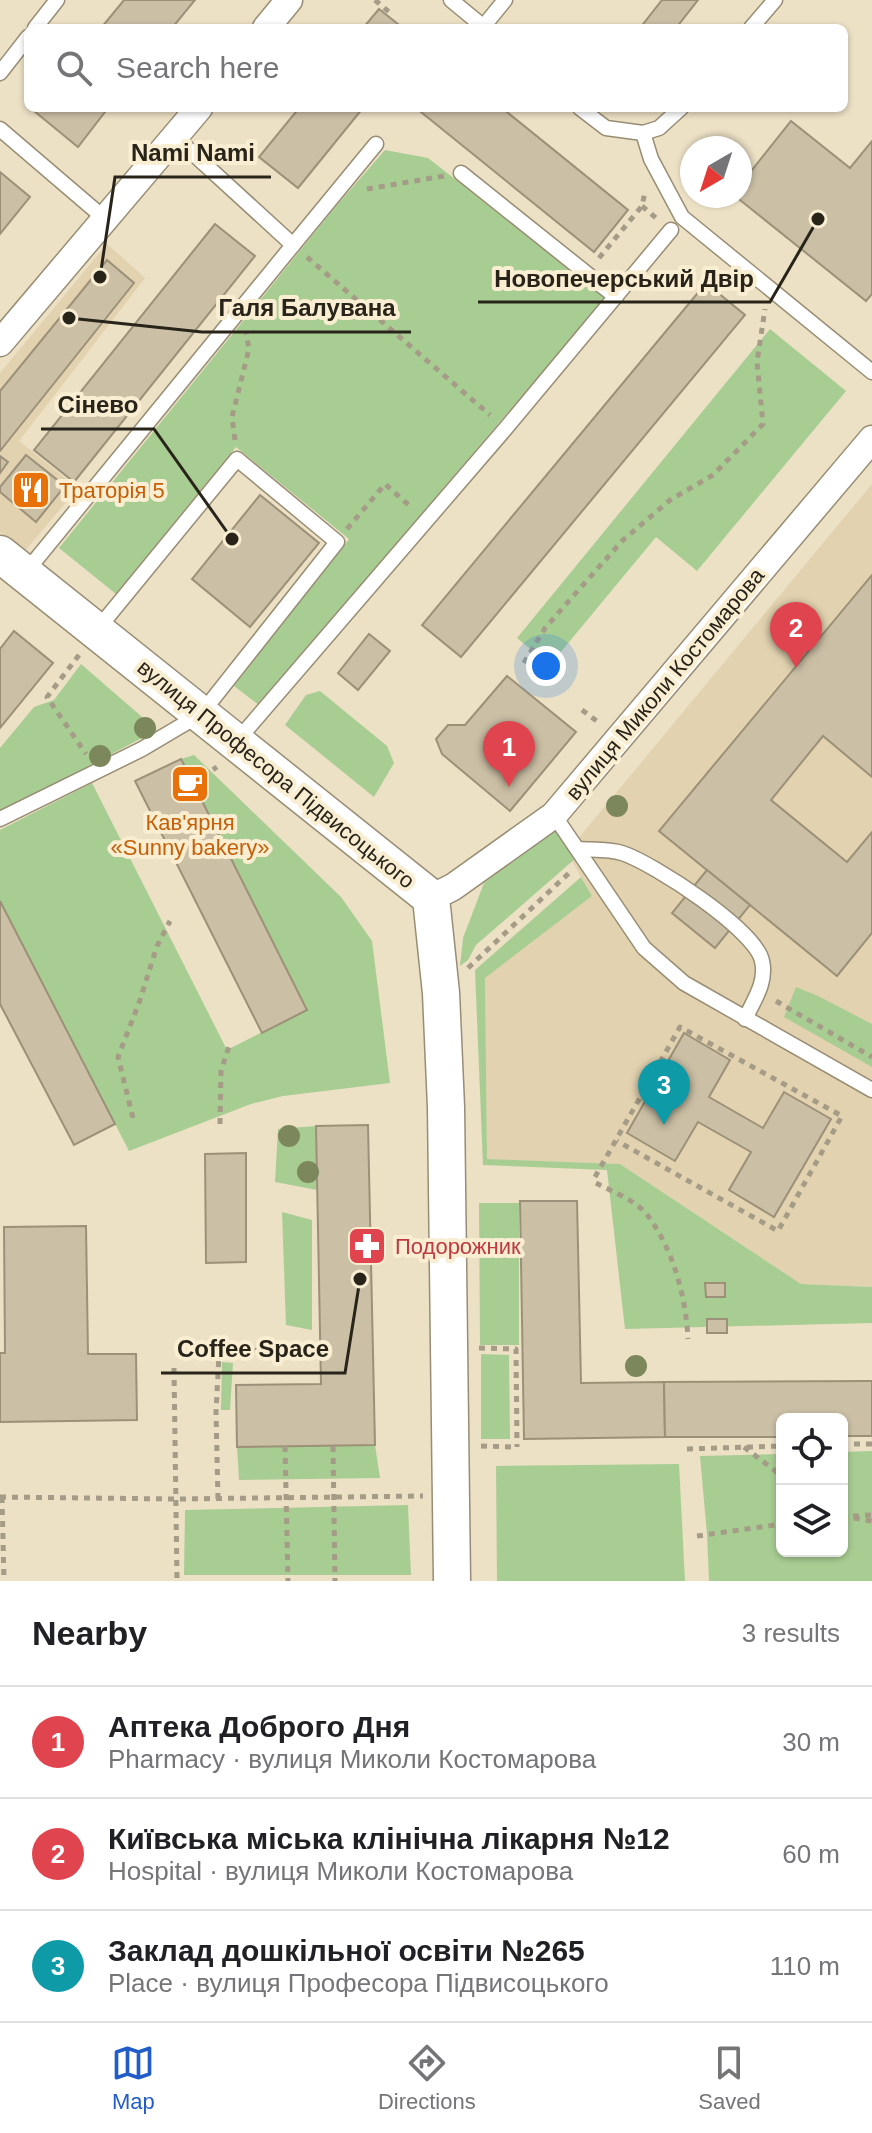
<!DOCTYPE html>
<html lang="en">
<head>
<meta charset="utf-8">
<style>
  body { margin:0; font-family:Arial,sans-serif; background:#f2f2f2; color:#202124 }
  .controls { position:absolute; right:24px; bottom:24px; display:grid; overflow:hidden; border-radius:12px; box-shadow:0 2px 6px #0004 }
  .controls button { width:72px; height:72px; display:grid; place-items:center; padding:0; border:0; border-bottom:2px solid #e0e0e0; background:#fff; color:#202124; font:40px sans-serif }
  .compass { position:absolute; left:680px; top:136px; width:72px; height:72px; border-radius:50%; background:#fff; box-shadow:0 2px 6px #0004; rotate:219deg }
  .you { position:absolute; left:546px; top:666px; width:28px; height:28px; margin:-20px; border:6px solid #fff; border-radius:50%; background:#1a73e8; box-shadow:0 0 0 12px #1a73e833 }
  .badge { display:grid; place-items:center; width:52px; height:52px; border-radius:50%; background:#215cc8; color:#fff; font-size:26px; font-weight:700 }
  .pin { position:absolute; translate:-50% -66px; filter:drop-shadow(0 2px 4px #0008) }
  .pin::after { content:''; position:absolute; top:42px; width:28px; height:24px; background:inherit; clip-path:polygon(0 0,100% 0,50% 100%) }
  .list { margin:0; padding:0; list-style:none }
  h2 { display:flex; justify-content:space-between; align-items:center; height:104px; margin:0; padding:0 32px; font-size:34px }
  h2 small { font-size:26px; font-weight:400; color:#757577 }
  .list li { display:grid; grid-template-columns:52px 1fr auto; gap:24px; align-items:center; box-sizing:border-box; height:112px; padding:0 32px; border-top:2px solid #e0e0e0 }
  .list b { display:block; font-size:30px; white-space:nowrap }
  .list p { margin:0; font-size:26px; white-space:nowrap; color:#757577 }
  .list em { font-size:26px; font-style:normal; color:#757577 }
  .icon { flex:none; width:44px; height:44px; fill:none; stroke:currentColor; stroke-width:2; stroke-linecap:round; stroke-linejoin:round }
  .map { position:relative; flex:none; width:872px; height:1581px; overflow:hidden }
  .search { position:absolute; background:#fff; box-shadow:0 2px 6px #0004; left:24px; right:24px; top:24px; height:88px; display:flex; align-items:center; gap:20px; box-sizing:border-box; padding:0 28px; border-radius:12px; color:#757577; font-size:30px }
  .sheet { height:440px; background:#fff }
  nav { display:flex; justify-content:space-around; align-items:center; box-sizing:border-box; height:112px; border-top:2px solid #e0e0e0; background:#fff; font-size:22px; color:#757577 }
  nav a { display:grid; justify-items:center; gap:4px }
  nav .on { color:#215cc8 }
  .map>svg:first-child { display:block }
</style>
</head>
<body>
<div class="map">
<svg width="872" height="1581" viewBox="0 0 872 1581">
  <rect width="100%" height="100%" fill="#ece0c5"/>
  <g fill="#e2d2b0">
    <polygon points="107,244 145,278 19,441 78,488 24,552 0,532 0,373"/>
    <polygon points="872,484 872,1287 801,1284 620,1164 487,1159 485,977 592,896 567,852"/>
  </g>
  <g fill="#a8cd93">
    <polygon points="385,150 428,158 606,297 259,705 234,686 349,539 236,447 116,594 59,548 337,205"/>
    <polygon points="770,329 846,391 697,571 656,537 550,665 517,638"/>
    <polygon points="81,664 157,730 0,813 0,748 34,707 54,700"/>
    <polygon points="320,691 387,746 394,763 374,797 285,725 306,695"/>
    <polygon points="194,755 341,897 372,941 390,1083 283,1096 251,1104 129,1151 0,901 0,830 92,783 227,1050 307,1009 181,759"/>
    <polygon points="555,830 576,858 476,945 468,960 460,966 463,938 484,883"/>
    <polygon points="581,877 592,896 485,978 487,1159 620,1164 801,1284 872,1287 872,1323 625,1329 607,1170 483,1165 475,970"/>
    <polygon points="796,987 818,996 872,1024 872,1067 784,1017"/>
    <polygon points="316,1126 317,1190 275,1182 278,1129"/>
    <polygon points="479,1203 519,1203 519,1345 480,1345"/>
    <polygon points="282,1212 312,1220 312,1330 286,1325"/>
    <polygon points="481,1354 509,1355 510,1439 481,1439"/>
    <polygon points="222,1362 233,1363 230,1410 221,1410"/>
    <polygon points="375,1445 380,1478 239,1480 237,1447"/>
    <polygon points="872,1451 872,1581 709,1581 707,1534 700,1456 782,1454 782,1551 842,1551 842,1452"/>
    <polygon points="679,1464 685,1581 497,1581 496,1466"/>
    <polygon points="408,1505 411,1575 184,1575 185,1510"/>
  </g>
  <g fill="#cbbfa5" stroke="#9c9178" stroke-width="2">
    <polygon points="124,0 195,0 172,28 101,28"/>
    <polygon points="662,0 698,0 676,28 640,28"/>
    <polygon points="379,9 403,28 363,28"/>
    <polygon points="37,108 108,108 78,147 34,111"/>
    <polygon points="299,108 363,108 298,188 259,157"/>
    <polygon points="416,108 502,108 628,210 594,252"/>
    <polygon points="791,121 850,168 872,141 872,294 866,301 735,196 740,196 740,185"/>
    <polygon points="0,172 30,197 0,234"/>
    <polygon points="215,224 255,256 74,482 34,450"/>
    <polygon points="107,260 134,283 0,451 0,391"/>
    <polygon points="706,283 745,315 461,657 422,625"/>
    <polygon points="26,455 65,486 36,522 0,492 0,487"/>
    <polygon points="0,456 8,462 0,473"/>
    <polygon points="260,495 319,543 250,627 192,579"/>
    <polygon points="872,575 872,777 823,736 771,800 847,862 872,832 872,933 837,976 659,831"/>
    <polygon points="14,631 53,663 0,728 0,649"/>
    <polygon points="369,634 390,651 358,690 338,673"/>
    <polygon points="507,676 576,732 510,811 442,754 436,739 448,725 465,725"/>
    <polygon points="181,759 307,1010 262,1033 135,781"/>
    <polygon points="707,870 750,905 715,948 672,913"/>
    <polygon points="0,901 115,1124 74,1145 0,1004"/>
    <polygon points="684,1033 730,1060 709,1097 763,1128 784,1092 831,1119 774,1217 729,1190 751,1152 698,1122 675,1161 627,1133"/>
    <polygon points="368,1125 375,1445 237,1447 236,1385 321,1384 316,1126"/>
    <polygon points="246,1153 246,1262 206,1263 205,1154"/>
    <polygon points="520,1201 577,1201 581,1383 664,1382 665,1437 524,1439"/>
    <polygon points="86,1226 88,1354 136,1354 137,1420 0,1422 0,1353 5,1353 4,1227"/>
    <polygon points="705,1283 725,1283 725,1297 706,1297"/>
    <rect x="707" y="1319" width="20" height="14"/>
    <polygon points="869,1381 872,1381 872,1436 842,1436 842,1419 782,1419 782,1437 665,1437 664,1382"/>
  </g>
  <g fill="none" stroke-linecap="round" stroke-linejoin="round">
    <defs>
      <g id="lane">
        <polyline points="451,0 485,28"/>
        <polyline points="483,27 505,0"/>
        <polyline points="35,28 57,0"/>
        <polyline points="751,28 775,0"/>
        <polyline points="0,73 28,37"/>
        <polyline points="580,108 606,128 643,133 659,128 681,108"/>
        <polyline points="0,129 104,218"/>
        <polyline points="643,133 651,159 682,217 872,372"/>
        <polyline points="461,173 616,297"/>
        <polyline points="293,245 376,144"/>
        <polyline points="25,573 293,245 175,137"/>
        <polyline points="236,742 506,428 671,230"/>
        <polyline points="554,815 644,948 684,983 872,1090"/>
        <polyline points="0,819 142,749 201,714 337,542 237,459 96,631"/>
        <path d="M579,849C593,850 609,849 622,853C653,863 756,930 762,961C767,982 754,1000 745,1019"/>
      </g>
      <g id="street">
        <polyline points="266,28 289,0"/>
        <polyline points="0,343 199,108"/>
        <polyline points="431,898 453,887 554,815 872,439"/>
      </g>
      <polyline id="secondary" points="0,554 431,898 441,993 446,1107 452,1581"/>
    </defs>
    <use href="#lane" stroke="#988d74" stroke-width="17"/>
    <use href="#street" stroke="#988d74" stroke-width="29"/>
    <use href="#secondary" stroke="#988d74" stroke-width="39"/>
    <g stroke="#a59c87" stroke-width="5" stroke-dasharray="6 6" stroke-linecap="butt">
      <polyline points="375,0 389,12"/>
      <polyline points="367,189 444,176"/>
      <polyline points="642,206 656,218"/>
      <polyline points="307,257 490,415"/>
      <polyline points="599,258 642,206 645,192"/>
      <polyline points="235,440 232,417 249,349 246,333"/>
      <polyline points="347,529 385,484 412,508"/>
      <polyline points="79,655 47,697 86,754"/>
      <polyline points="524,663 545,628 622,541 670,500 713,475 763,424 757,362 765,309"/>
      <polyline points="582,710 598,722"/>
      <polyline points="193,783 217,767"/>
      <polyline points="468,968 569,873"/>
      <polyline points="776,1001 872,1057"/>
      <polyline points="133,1118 118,1057 140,1000 157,946 170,921"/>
      <polyline points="220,1124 221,1071 230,1043"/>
      <polyline points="595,1177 680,1027 842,1116 778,1231 617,1141"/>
      <path d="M596,1183C613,1192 636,1200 648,1216C674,1251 686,1298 688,1339"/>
      <polyline points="479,1348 516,1349 517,1447"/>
      <polyline points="174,1368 177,1581"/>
      <polyline points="842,1444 872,1444"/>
      <polyline points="285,1446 288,1581"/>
      <polyline points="333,1446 335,1581"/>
      <polyline points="481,1446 513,1447"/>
      <polyline points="744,1447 782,1476"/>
      <polyline points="687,1449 782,1446"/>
      <polyline points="0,1497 176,1499 423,1496"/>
      <polyline points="2,1497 4,1581"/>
      <polyline points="218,1499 216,1412 219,1354 259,1350"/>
      <polyline points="842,1516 872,1521"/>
      <polyline points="853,1516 872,1515"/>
      <polyline points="697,1536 782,1524"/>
    </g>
    <use href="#lane" stroke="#fff" stroke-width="14"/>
    <use href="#street" stroke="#fff" stroke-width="26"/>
    <use href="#secondary" stroke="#fff" stroke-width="36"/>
  </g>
  <g fill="#7c875c">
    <circle cx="145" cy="728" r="11"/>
    <circle cx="100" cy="756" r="11"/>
    <circle cx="617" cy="806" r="11"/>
    <circle cx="289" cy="1136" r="11"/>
    <circle cx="308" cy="1172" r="11"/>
    <circle cx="636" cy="1366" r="11"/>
  </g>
  <defs>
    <symbol id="restaurant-square" viewBox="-11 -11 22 22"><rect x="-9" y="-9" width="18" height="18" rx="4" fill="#e8710a" stroke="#f9edd2"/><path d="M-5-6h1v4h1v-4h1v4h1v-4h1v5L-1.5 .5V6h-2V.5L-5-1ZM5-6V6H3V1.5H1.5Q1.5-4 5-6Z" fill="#fff"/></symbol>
    <symbol id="cafe-square" viewBox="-11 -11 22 22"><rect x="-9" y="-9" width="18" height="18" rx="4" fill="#e8710a" stroke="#f9edd2"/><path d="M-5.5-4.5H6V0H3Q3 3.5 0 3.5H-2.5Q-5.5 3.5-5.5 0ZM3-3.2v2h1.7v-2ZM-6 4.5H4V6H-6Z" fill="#fff"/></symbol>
    <symbol id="pharmacy-square" viewBox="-11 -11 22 22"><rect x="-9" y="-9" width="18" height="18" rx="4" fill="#e0444e" stroke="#f9edd2"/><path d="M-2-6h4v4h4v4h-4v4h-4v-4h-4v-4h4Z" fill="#fff"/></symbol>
  </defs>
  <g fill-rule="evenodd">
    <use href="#restaurant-square" x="9" y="468" width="44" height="44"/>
    <use href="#cafe-square" x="168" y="762" width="44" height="44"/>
    <use href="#pharmacy-square" x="345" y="1224" width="44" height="44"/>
  </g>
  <g text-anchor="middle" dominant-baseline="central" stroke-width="8" stroke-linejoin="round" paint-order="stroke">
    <g font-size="22" fill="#c56008" stroke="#f9edd2" text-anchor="start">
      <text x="59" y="490">Траторія 5</text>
      <text x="190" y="822" text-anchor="middle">Кав'ярня<tspan x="190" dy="25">«Sunny bakery»</tspan></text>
    </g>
    <g font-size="22" fill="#28241a" stroke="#f9edd2">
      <text transform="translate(665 684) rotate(-50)">вулиця Миколи Костомарова</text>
      <text transform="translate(276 774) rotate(39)">вулиця Професора Підвисоцького</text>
    </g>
    <g font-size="22" fill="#be3a42" stroke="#f9edd2" text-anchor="start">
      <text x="395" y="1246">Подорожник</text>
    </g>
  </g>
  <path fill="none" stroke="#28241a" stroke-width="3" d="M100 277L115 177H271M818 219L770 302H478M69 318L202 332H411M232 539L154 429H41M360 1279L345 1373H161"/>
  <g fill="#28241a" stroke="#f9edd2" stroke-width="3">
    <circle cx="100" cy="277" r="8"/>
    <circle cx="818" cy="219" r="8"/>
    <circle cx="69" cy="318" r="8"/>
    <circle cx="232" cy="539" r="8"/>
    <circle cx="360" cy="1279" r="8"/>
  </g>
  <g font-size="24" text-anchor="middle" font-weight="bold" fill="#28241a" stroke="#f9edd2" stroke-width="8" stroke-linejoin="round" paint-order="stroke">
    <text x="193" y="161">Nami Nami</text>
    <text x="624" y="287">Новопечерський Двір</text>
    <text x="307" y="316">Галя Балувана</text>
    <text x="98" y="413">Сінево</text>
    <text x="253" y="1357">Coffee Space</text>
  </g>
</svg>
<div class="controls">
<button><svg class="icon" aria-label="locate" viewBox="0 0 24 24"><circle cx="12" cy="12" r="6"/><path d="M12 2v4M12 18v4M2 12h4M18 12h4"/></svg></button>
<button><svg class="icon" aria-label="layers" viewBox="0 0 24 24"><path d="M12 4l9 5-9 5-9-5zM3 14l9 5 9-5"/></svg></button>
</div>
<svg class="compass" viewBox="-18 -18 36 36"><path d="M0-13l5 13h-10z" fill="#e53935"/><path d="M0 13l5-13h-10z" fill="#757577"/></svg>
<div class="you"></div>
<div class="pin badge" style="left:509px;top:787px;background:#e0444e">1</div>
<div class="pin badge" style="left:796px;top:668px;background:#e0444e">2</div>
<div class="pin badge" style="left:664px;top:1125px;background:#0f9aa8">3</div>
<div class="search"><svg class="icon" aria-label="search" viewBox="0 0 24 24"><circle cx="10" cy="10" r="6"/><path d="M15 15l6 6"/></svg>Search here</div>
</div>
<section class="sheet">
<h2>Nearby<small>3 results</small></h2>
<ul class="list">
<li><span class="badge" style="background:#e0444e">1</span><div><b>Аптека Доброго Дня</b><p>Pharmacy · вулиця Миколи Костомарова</p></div><em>30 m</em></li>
<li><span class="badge" style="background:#e0444e">2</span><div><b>Київська міська клінічна лікарня №12</b><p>Hospital · вулиця Миколи Костомарова</p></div><em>60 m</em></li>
<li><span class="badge" style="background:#0f9aa8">3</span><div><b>Заклад дошкільної освіти №265</b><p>Place · вулиця Професора Підвисоцького</p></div><em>110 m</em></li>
</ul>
</section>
<nav>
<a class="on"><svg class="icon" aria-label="map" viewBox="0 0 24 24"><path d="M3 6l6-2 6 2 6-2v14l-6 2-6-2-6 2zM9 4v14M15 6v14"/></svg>Map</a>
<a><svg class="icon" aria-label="directions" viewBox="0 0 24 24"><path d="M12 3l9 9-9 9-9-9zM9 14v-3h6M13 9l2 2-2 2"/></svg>Directions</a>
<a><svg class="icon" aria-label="saved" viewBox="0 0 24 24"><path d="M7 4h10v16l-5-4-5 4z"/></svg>Saved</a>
</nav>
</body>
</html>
